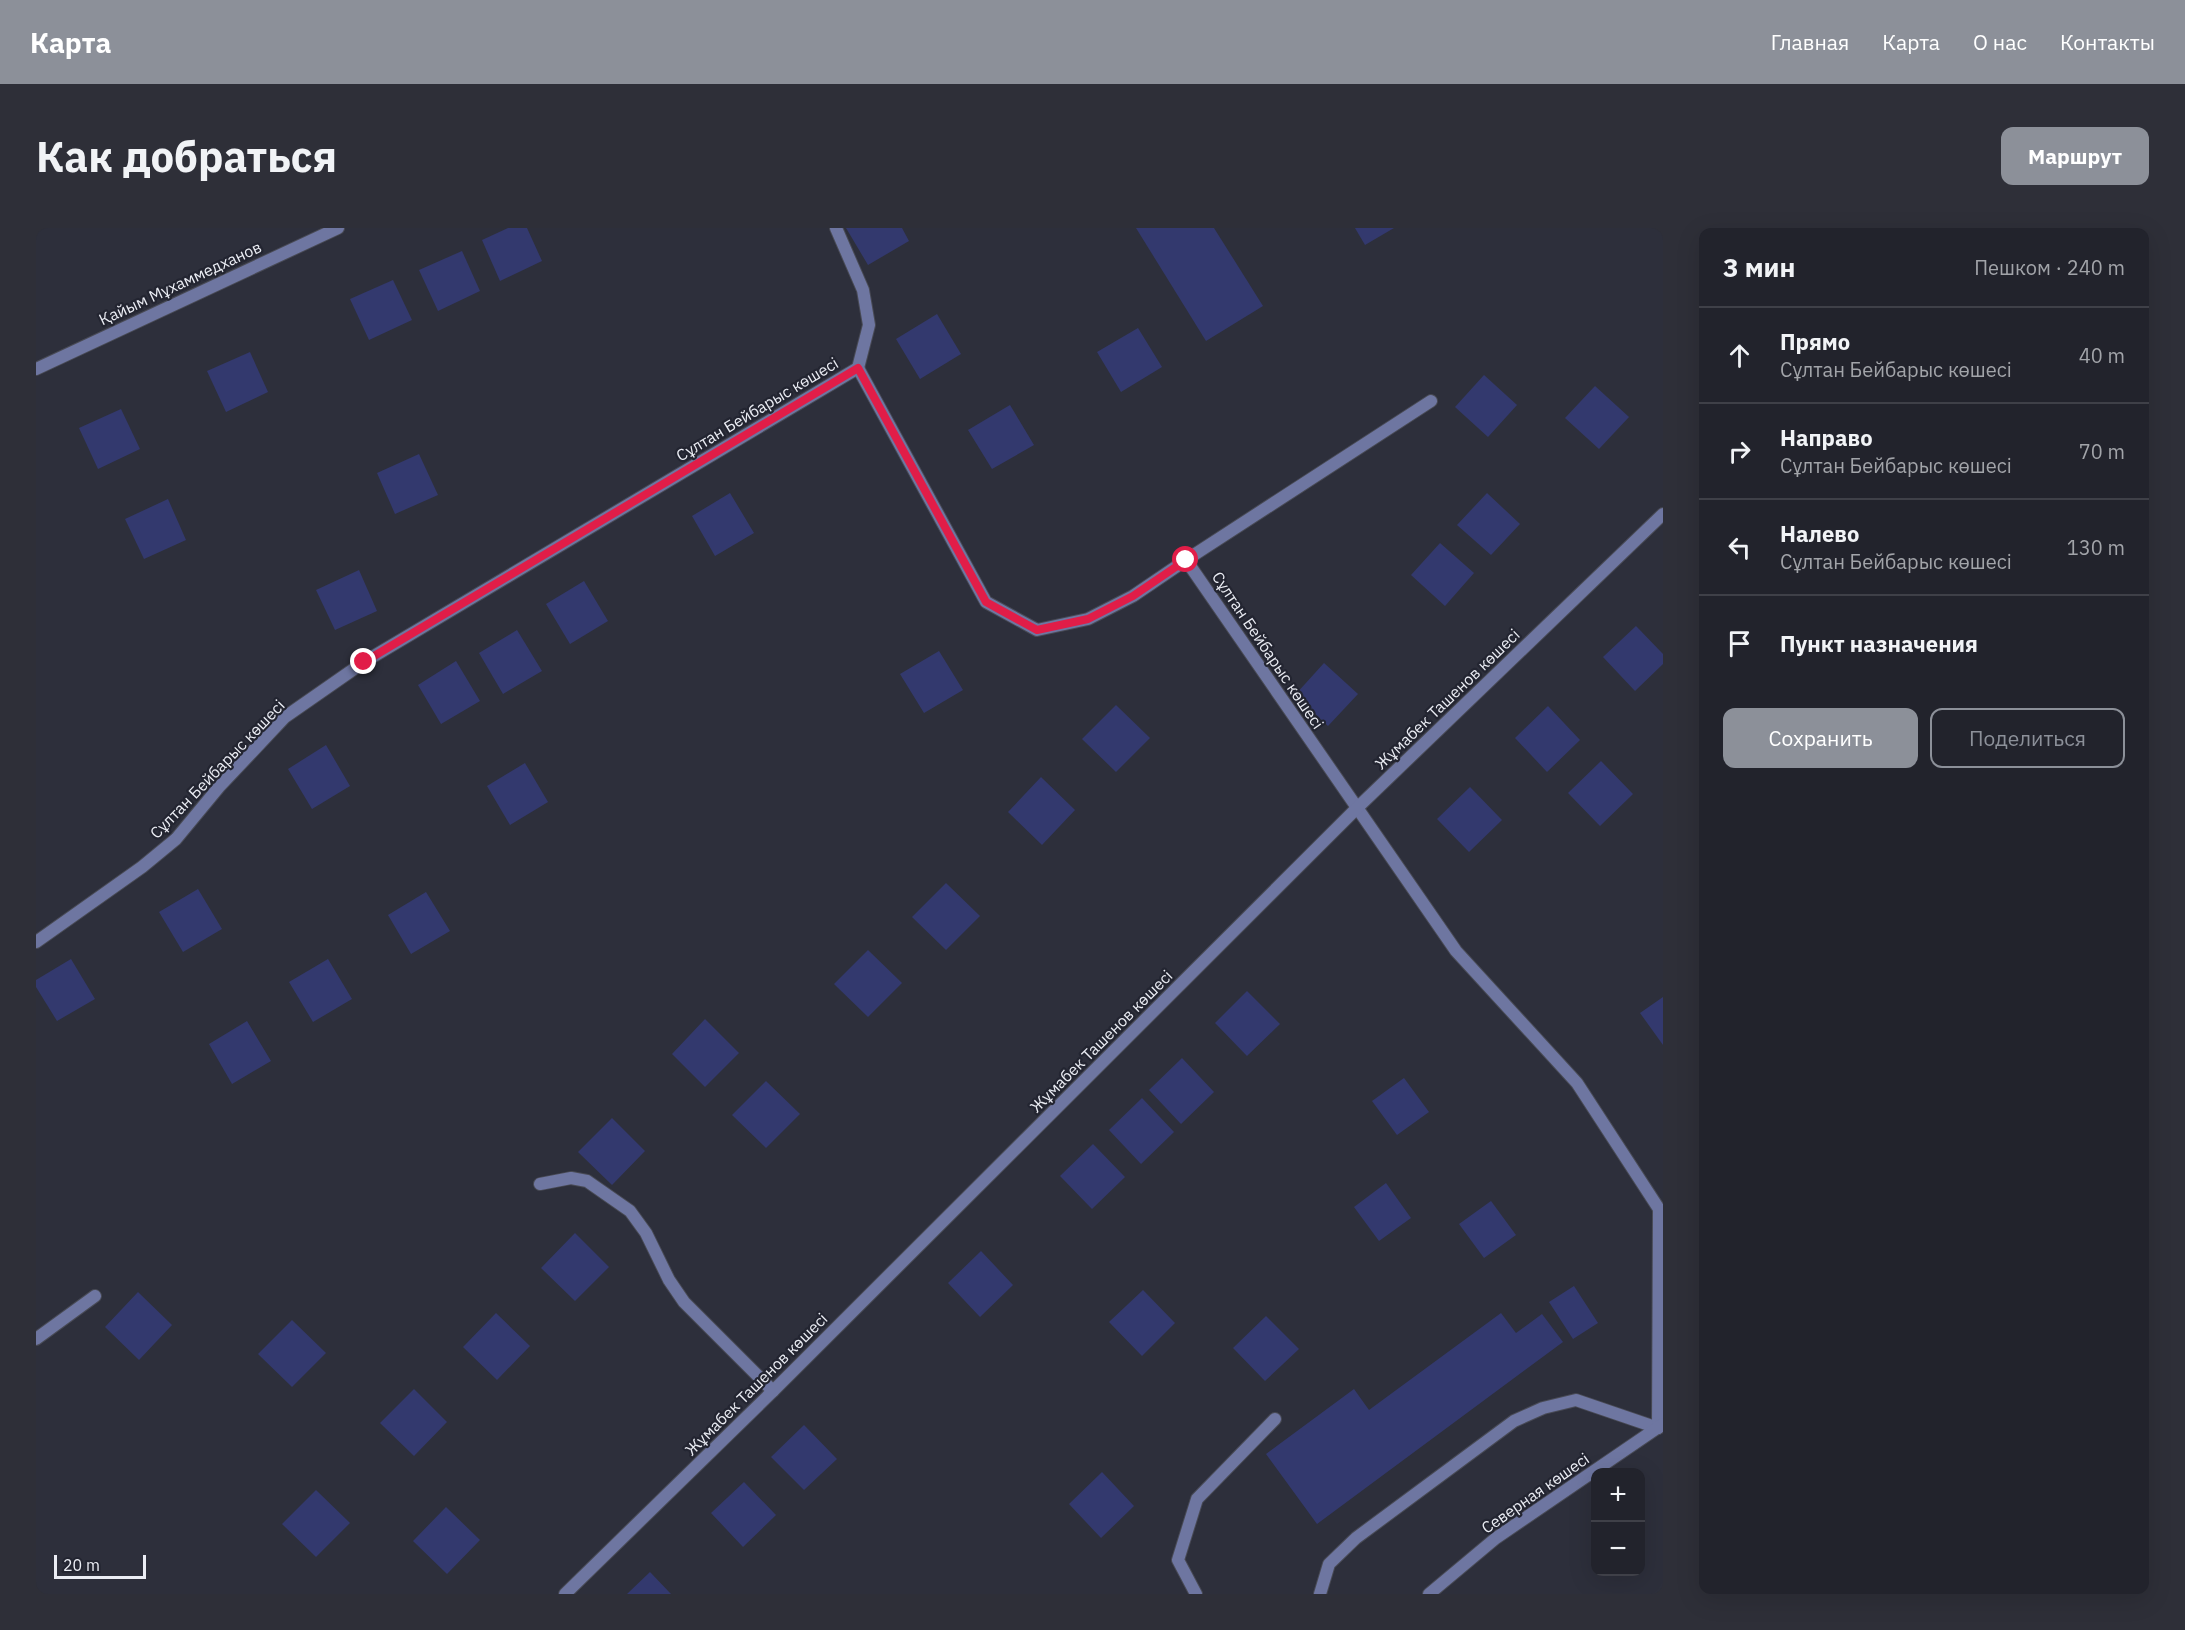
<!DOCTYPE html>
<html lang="ru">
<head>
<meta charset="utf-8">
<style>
  body { margin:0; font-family:"IBM Plex Sans",sans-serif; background:#2e2f38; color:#f1f3f6 }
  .controls { position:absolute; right:18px; bottom:18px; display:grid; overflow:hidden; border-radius:12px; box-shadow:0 6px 24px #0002 }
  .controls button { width:54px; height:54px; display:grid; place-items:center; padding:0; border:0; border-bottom:2px solid #3f4048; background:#22232c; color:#f1f3f6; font:30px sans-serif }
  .scale { position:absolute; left:18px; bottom:15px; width:92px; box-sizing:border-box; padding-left:6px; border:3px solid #ebedf4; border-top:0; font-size:16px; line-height:21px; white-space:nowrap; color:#ebedf4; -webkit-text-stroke:4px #232531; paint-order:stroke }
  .stop { position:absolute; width:18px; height:18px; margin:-14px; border:4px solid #e11d48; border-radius:50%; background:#fff }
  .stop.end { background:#e11d48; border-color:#fff; box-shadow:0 2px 6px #0008 }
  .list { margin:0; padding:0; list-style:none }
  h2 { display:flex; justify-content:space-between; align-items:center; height:78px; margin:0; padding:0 24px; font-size:26px }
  h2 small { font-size:20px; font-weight:400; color:#a2a4a9 }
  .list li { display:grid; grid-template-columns:39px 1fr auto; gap:18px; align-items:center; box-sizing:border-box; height:96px; padding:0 24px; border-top:2px solid #3f4048 }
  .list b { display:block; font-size:22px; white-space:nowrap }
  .list p { margin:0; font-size:20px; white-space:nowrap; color:#a2a4a9 }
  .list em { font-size:20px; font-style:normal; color:#a2a4a9 }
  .actions { display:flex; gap:12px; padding:18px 24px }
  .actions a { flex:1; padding:14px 0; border:2px solid #8c9099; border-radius:12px; text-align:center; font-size:21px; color:#8c9099 }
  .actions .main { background:#8c9099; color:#fff }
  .icon { flex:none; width:33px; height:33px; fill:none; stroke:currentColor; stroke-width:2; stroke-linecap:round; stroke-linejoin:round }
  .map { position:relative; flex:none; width:1627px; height:1366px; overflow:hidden; border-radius:12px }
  header { display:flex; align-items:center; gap:36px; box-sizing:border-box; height:84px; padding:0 30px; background:#8c9099; color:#fff }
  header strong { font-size:28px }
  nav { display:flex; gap:33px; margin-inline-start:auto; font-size:21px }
  .intro { display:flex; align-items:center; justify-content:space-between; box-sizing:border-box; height:144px; padding:0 36px }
  h1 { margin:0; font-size:42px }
  .button { padding:15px 27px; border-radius:12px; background:#8c9099; color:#fff; font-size:21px; font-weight:700 }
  main { display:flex; gap:36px; padding:0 36px }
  aside { flex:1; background:#22232c; border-radius:12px; box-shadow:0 6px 24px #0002 }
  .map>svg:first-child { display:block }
</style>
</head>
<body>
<header>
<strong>Карта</strong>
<nav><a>Главная</a><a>Карта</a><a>О нас</a><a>Контакты</a></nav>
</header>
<div class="intro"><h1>Как добраться</h1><a class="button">Маршрут</a></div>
<main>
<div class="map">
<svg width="1627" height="1366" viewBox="0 0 1627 1366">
  <rect width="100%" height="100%" fill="#2d2f3b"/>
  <g fill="#33396e">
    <polygon points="472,0 491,0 506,33 464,53 446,12"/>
    <polygon points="810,0 866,0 873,13 832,37"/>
    <polygon points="1100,0 1178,0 1227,78 1170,113"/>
    <polygon points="1319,0 1358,0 1329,17"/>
    <polygon points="426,23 444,63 402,83 383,42"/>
    <polygon points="357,52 376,92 333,112 314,71"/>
    <polygon points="901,86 925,126 884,151 860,111"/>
    <polygon points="1102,100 1126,139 1085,164 1061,124"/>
    <polygon points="214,124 232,164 190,184 171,143"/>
    <polygon points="1448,147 1481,177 1452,209 1419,179"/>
    <polygon points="1559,158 1593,189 1563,221 1529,190"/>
    <polygon points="974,177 998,217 956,241 932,202"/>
    <polygon points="85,181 104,221 62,241 43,200"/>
    <polygon points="383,226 402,267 359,286 341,245"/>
    <polygon points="694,265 718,305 679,328 656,288"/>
    <polygon points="1451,265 1484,296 1455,327 1421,297"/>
    <polygon points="132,271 150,312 108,331 89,291"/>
    <polygon points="1404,315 1438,345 1409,378 1375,347"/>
    <polygon points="323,342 341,383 299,402 280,362"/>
    <polygon points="548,353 572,393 534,416 510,376"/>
    <polygon points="1600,398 1627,426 1627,436 1599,463 1567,429"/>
    <polygon points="481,402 506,443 467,466 443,425"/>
    <polygon points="903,423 927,462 888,485 864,446"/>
    <polygon points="420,433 444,473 405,496 382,457"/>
    <polygon points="1288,435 1322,466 1292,498 1259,467"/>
    <polygon points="1080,477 1114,510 1080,544 1046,511"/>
    <polygon points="1512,478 1544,512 1511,544 1479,510"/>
    <polygon points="290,517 314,558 276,581 252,541"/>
    <polygon points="1565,533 1597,566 1564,598 1532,565"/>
    <polygon points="489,535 512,574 474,597 451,558"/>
    <polygon points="1005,549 1039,582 1006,617 972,584"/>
    <polygon points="1434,559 1466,592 1433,624 1401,591"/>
    <polygon points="910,655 944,688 910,722 876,689"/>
    <polygon points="162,661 186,701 147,724 123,684"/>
    <polygon points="390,664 414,703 375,726 352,687"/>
    <polygon points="832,722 866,755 832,789 798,756"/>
    <polygon points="35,731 59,771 21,793 0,759 0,752"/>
    <polygon points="292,731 316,771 277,794 253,754"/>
    <polygon points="1211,763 1244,796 1211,828 1179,795"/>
    <polygon points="1627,769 1627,817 1604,785"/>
    <polygon points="669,791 703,825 669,859 636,826"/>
    <polygon points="211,793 235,833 196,856 173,816"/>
    <polygon points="1146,830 1178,864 1145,896 1113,862"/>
    <polygon points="1368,850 1393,884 1361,907 1336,873"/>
    <polygon points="730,853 764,886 730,920 696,887"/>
    <polygon points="1106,870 1138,904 1105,936 1073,902"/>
    <polygon points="576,890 609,923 576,957 542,924"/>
    <polygon points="1057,916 1089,949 1056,981 1024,948"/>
    <polygon points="1350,955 1375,990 1343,1013 1318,979"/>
    <polygon points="1455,973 1480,1007 1448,1030 1423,996"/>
    <polygon points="539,1005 573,1039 539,1073 505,1040"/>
    <polygon points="945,1023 977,1057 944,1089 912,1055"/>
    <polygon points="1538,1058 1562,1095 1537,1111 1513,1074"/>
    <polygon points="1107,1062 1139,1095 1106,1128 1073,1094"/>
    <polygon points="102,1064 136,1097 103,1132 69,1099"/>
    <polygon points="460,1085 494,1118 461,1152 427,1119"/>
    <polygon points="1465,1085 1480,1105 1506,1086 1527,1114 1281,1296 1230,1226 1318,1161 1333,1182"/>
    <polygon points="1230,1088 1263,1121 1229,1153 1197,1120"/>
    <polygon points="256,1092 290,1125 256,1159 222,1126"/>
    <polygon points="378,1161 411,1194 378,1228 344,1195"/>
    <polygon points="768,1197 801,1231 768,1262 735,1229"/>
    <polygon points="1066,1244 1098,1278 1065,1310 1033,1276"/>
    <polygon points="708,1254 740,1287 707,1319 675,1285"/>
    <polygon points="280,1262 314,1295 280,1329 246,1296"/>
    <polygon points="410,1279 444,1312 411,1346 377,1313"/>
    <polygon points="614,1344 635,1366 591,1366"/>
  </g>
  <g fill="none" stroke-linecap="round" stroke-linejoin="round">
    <defs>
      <g id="service">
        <polyline points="800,0 827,62 833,97 822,140"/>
        <polyline points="504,956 535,950 551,953 594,983 610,1005 633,1052 648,1074 737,1163"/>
        <polyline points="0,1111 59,1068"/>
        <polyline points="1160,1366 1142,1332 1161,1271 1239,1191"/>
        <polyline points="1284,1366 1293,1336 1320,1310 1478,1193 1507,1180 1540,1172 1622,1200"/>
      </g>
      <g id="minor">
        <polyline points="0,141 302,0"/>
        <polyline points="1150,332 1395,173"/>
        <polyline points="0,714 106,639 140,611 183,559 249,489 328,434 822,140 950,374 1001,402 1052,391 1097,368 1150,332 1420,723 1541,855 1623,981 1622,1200"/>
        <polyline points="529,1366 737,1163 1320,581 1627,286"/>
        <polyline points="1393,1366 1460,1310 1627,1196"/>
      </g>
    </defs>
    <use href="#service" stroke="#484a55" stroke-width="14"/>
    <use href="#minor" stroke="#484a55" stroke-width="14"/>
    <use href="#service" stroke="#6e76a1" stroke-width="12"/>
    <use href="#minor" stroke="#6e76a1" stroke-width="12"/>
  </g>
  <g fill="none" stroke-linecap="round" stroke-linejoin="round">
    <polyline stroke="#e11d48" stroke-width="8" points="328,434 822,140 950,374 1001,402 1052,391 1097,368 1150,332"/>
  </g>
  <g text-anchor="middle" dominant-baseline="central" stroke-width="4.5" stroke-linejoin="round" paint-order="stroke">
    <g font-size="16" fill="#ebedf4" stroke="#232531">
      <text transform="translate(144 55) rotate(-25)">Қайым Мұхаммедханов</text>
      <text transform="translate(721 181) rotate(-31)">Сұлтан Бейбарыс көшесі</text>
      <text transform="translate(1232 422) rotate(56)">Сұлтан Бейбарыс көшесі</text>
      <text transform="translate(1411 471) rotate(-44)">Жұмабек Ташенов көшесі</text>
      <text transform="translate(181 541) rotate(-46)">Сұлтан Бейбарыс көшесі</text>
      <text transform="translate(1065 813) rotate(-45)">Жұмабек Ташенов көшесі</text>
      <text transform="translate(720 1156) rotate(-45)">Жұмабек Ташенов көшесі</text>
      <text transform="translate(1499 1265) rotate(-35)">Северная көшесі</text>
    </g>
  </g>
</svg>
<div class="controls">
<button>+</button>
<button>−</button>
</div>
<div class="scale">20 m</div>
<div class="stop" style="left:1150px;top:332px"></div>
<div class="stop end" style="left:328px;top:434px"></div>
</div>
<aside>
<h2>3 мин<small>Пешком · 240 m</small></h2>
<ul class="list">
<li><svg class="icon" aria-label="ahead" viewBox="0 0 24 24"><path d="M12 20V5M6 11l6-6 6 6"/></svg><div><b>Прямо</b><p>Сұлтан Бейбарыс көшесі</p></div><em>40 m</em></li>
<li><svg class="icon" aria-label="right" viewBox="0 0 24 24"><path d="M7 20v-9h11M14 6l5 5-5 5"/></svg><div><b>Направо</b><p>Сұлтан Бейбарыс көшесі</p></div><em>70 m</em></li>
<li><svg class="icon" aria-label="left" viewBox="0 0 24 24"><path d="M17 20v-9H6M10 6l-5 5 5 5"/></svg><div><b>Налево</b><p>Сұлтан Бейбарыс көшесі</p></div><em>130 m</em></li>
<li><svg class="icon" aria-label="arrive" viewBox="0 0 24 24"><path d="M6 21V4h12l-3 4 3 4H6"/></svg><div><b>Пункт назначения</b></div></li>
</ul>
<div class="actions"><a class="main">Сохранить</a><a>Поделиться</a></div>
</aside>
</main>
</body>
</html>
